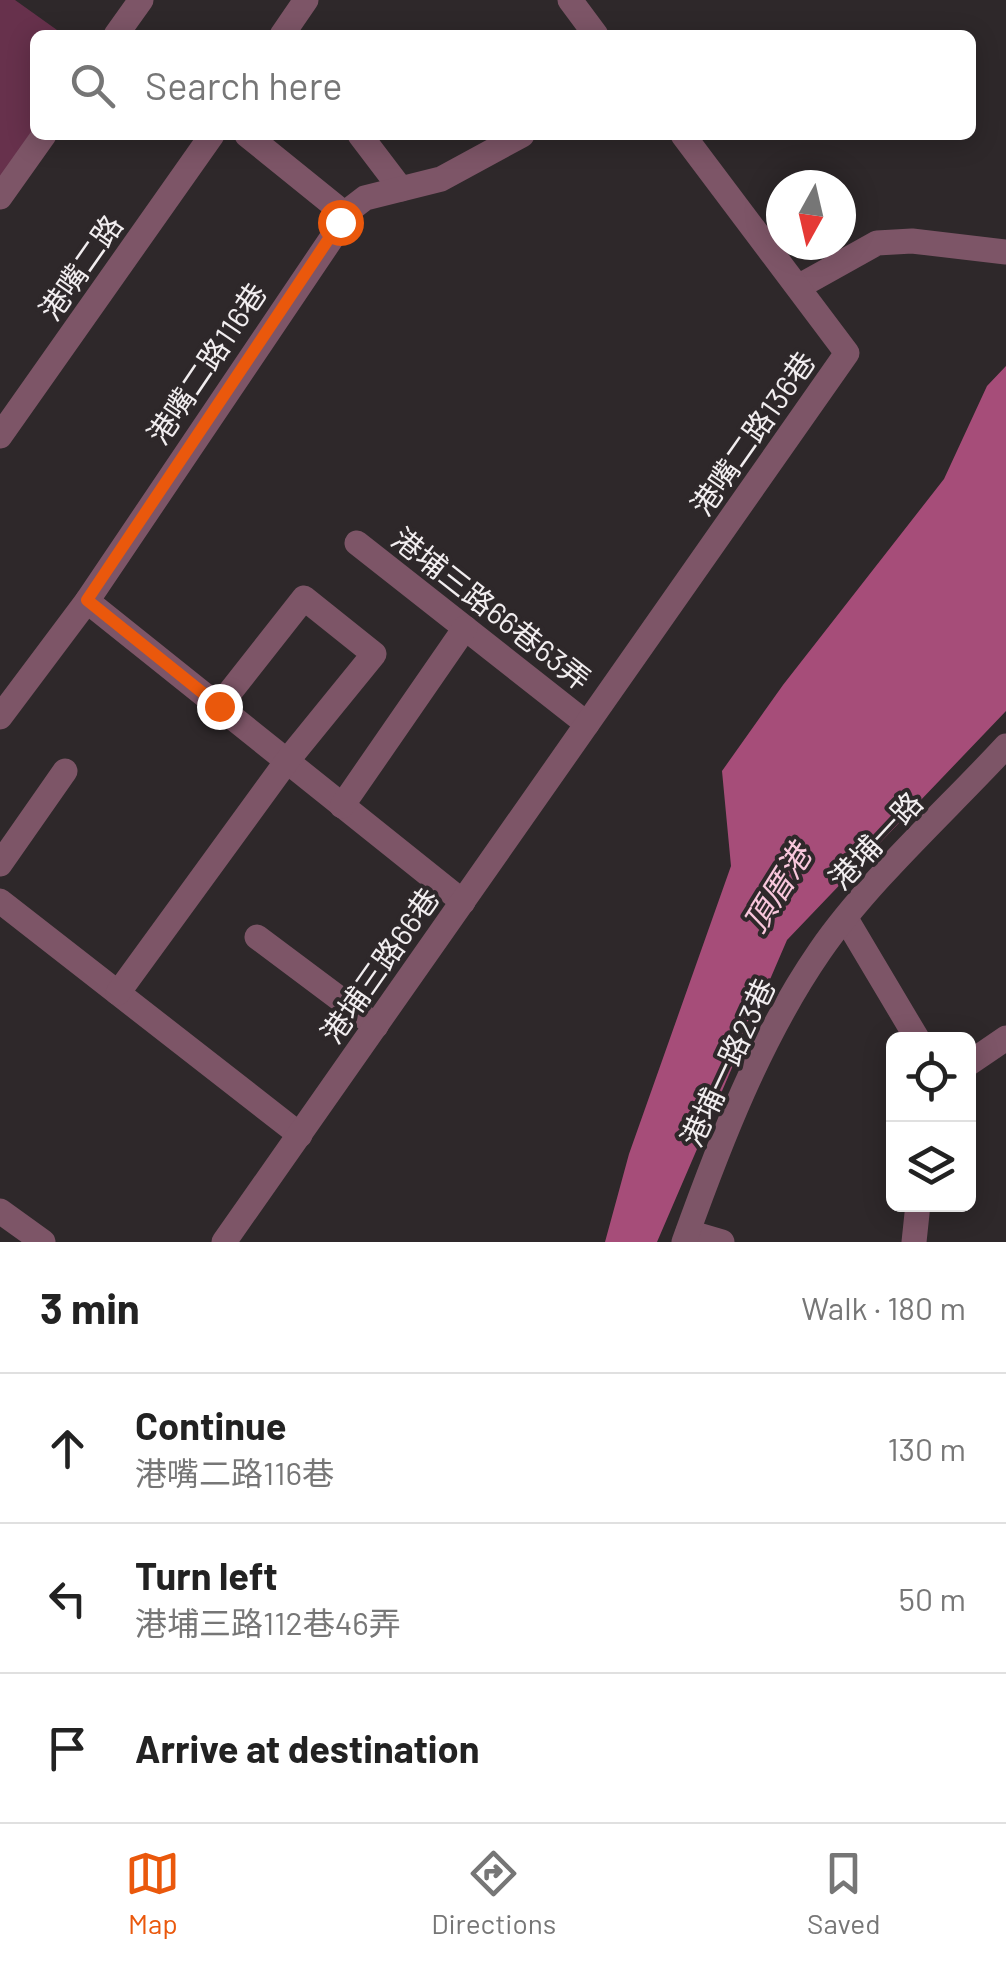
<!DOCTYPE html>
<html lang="en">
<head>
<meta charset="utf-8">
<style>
  body { margin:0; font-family:Barlow,"Noto Sans TC",sans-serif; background:#f6f6f6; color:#222 }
  .controls { position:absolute; right:30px; bottom:30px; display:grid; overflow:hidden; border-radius:15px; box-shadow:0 5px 25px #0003 }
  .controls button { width:90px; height:90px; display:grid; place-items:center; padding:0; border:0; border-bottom:2px solid #e0e0e0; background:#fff; color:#222; font:50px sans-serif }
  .compass { position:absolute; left:766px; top:170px; width:90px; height:90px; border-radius:50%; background:#fff; box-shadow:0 5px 25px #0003; rotate:188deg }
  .stop { position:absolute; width:30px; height:30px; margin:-22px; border:8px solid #ea580c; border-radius:50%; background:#fff }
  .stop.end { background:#ea580c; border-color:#fff; box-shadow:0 2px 10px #0008 }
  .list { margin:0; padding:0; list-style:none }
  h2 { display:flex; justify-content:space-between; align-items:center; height:130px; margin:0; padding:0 40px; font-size:42px }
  h2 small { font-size:32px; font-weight:400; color:#767676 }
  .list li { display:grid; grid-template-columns:65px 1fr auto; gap:30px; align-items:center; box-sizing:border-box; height:150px; padding:0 40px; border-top:2px solid #e0e0e0 }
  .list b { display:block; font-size:38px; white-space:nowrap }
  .list p { margin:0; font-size:32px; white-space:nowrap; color:#767676 }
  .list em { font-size:32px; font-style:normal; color:#767676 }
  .icon { flex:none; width:55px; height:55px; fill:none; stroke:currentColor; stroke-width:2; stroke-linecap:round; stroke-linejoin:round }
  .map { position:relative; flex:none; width:1006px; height:1242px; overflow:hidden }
  .search { position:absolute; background:#fff; box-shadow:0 5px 25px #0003; left:30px; right:30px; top:30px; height:110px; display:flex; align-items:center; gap:25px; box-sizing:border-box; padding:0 35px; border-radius:15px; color:#767676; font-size:38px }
  .sheet { height:580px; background:#fff }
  nav { display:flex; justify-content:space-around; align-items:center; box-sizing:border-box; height:140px; border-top:2px solid #e0e0e0; background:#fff; font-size:28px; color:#767676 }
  nav a { display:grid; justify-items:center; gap:5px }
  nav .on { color:#ea580c }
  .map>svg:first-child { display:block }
</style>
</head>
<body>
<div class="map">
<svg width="1006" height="1242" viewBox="0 0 1006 1242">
  <rect width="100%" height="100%" fill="#2e282a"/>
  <polygon fill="#67314c" points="0,0 15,0 64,35 35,35 35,135 0,184"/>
  <polygon fill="#a64d79" points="1006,366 1006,711 787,940 657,1242 605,1242 629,1154 731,866 722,771 783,685 944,479 987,386"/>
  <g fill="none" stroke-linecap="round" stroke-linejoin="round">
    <g stroke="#7d5567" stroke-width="25">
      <polyline points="570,0 596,35"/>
      <polyline points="116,35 141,0"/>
      <polyline points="282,35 306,0"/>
      <polyline points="247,135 346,215"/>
      <polyline points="360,135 401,189"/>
      <polyline points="0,197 44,135"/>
      <polyline points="798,287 877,243 912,241 1006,252"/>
      <polyline points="0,436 212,135"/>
      <polyline points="357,543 587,724"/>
      <polyline points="87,601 463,902"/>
      <polyline points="0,717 87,601 352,208 365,198 441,179 522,135"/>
      <polyline points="342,806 465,628"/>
      <polyline points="0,864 65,771"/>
      <polyline points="0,901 300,1135"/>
      <polyline points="846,919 918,1040"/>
      <polyline points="257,937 376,1026"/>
      <polyline points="118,993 287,761 374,654 304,598 219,706"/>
      <polyline points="968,1064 1006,1038"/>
      <polyline points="0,1211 43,1242"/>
      <polyline points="688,1232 722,1242"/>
      <polyline points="224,1242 847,353 683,135"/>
      <path d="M684,1242C720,1142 760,1038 820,951C869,880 947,810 1006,746"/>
      <polyline points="914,1242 918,1204"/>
    </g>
  </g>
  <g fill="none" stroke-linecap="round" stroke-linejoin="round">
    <polyline stroke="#ea580c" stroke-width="12" points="219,706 87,600 340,222"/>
  </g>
  <g text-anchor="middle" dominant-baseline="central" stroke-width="8" stroke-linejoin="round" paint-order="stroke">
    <g font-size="30" fill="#f1edef" stroke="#2e282a">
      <text transform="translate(80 267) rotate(-55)">港嘴二路</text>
      <text transform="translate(206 363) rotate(-56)">港嘴二路116巷</text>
      <text transform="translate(752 433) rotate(-55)">港嘴二路136巷</text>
      <text transform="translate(492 608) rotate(38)">港埔三路66巷63弄</text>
      <text transform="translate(875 840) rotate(-47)">港埔一路</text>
      <text transform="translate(379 965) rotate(-55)">港埔三路66巷</text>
      <text transform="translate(727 1062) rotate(-65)">港埔一路23巷</text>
    </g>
    <g font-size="32" font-style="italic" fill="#f9c7dc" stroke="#2e282a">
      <text transform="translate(776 888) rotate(-58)">頂厝港</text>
    </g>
  </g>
</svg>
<div class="controls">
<button><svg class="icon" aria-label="locate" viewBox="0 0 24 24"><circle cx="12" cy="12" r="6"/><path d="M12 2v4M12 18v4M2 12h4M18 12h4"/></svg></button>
<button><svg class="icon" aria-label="layers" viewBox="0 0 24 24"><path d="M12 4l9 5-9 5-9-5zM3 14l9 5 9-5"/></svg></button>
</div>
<svg class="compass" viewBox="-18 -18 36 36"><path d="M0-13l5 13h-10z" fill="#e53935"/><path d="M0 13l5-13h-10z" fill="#767676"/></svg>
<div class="stop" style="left:340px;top:222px"></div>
<div class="stop end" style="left:219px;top:706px"></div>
<div class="search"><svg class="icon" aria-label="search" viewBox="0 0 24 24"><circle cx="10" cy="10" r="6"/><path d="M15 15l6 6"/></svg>Search here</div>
</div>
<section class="sheet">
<h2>3 min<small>Walk · 180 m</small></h2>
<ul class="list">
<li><svg class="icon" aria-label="ahead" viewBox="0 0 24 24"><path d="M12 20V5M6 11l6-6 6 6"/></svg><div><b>Continue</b><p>港嘴二路116巷</p></div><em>130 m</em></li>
<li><svg class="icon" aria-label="left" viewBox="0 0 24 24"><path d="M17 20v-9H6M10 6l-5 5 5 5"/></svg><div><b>Turn left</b><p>港埔三路112巷46弄</p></div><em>50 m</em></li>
<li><svg class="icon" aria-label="arrive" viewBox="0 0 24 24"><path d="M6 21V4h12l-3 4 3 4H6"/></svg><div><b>Arrive at destination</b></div></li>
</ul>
</section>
<nav>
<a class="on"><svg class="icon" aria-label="map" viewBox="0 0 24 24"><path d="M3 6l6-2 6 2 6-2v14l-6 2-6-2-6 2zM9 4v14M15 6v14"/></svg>Map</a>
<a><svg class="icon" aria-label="directions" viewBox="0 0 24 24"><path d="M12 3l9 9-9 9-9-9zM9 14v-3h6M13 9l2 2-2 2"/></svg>Directions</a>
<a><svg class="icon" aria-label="saved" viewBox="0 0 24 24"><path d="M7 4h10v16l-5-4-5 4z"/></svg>Saved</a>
</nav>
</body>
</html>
